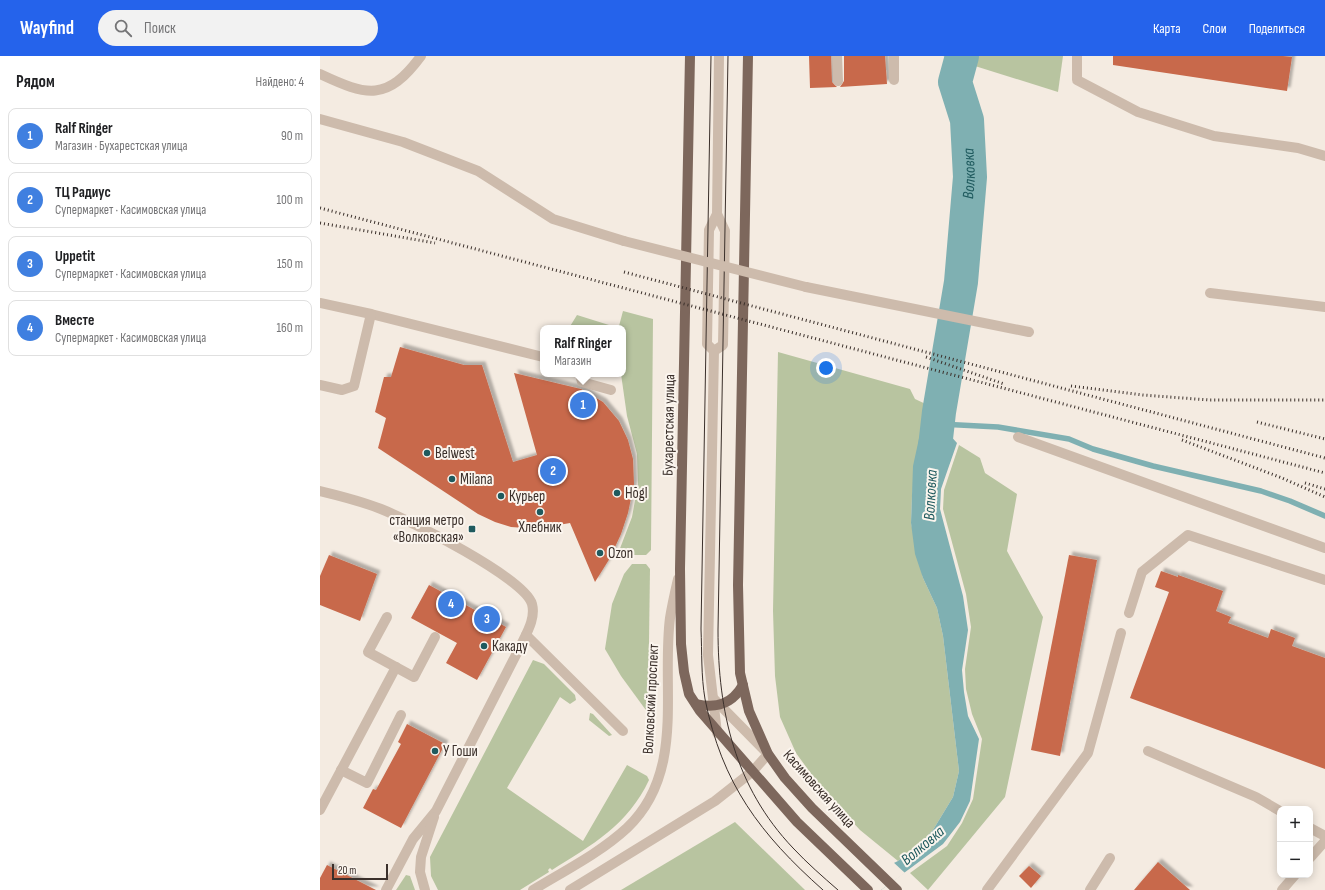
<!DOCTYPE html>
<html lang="ru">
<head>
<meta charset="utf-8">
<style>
  body { margin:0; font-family:"Sofia Sans Condensed",sans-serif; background:#f2f2f2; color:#202124 }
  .controls { position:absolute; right:12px; bottom:12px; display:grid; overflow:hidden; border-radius:8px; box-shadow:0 2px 10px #0003 }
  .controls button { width:36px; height:36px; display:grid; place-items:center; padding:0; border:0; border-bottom:1px solid #e0e0e0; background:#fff; color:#202124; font:20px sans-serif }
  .scale { position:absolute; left:12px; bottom:10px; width:56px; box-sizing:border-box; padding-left:4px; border:2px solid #3b302b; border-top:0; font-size:11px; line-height:14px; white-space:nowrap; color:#3b302b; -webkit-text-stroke:3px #fbf5ee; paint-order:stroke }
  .you { position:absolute; left:506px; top:312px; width:14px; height:14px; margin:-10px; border:3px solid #fff; border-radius:50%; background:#1a73e8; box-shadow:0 0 0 6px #1a73e833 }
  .badge { display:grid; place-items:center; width:26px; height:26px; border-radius:50%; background:#2563eb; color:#fff; font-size:13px; font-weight:700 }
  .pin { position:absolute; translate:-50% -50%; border:2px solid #fff; box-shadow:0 1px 4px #0006 }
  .popup { position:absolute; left:220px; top:269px; width:86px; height:52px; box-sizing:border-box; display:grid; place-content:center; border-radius:8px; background:#fff; filter:drop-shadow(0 1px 3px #0005); font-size:13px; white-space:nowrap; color:#757577 }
  .popup b { font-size:15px; color:#202124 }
  .popup::after { content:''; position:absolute; left:50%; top:100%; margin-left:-8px; border:8px solid transparent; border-top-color:#fff }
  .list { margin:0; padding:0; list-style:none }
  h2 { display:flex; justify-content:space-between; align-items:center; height:52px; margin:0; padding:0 16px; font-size:17px }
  h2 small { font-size:13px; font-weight:400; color:#757577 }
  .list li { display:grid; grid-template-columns:26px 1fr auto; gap:12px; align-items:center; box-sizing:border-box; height:56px; margin:0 8px 8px; padding:0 8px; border:1px solid #e0e0e0; border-radius:8px }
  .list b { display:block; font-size:15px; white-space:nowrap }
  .list p { margin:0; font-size:13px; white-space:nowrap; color:#757577 }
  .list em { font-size:13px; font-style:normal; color:#757577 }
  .icon { flex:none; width:22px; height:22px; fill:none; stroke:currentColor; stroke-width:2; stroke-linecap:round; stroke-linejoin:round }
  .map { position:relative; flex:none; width:1005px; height:834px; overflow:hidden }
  header { display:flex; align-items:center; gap:24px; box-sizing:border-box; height:56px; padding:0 20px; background:#2563eb; color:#fff }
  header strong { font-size:19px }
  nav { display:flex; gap:22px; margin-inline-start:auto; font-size:14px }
  .search { width:280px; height:36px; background:#f2f2f2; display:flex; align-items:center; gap:10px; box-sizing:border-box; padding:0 14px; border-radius:22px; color:#757577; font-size:15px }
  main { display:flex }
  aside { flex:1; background:#fff }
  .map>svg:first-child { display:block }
</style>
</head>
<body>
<header>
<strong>Wayfind</strong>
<div class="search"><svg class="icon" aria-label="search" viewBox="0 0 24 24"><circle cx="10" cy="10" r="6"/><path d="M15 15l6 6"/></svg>Поиск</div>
<nav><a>Карта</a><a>Слои</a><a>Поделиться</a></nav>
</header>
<main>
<aside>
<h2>Рядом<small>Найдено: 4</small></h2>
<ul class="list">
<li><span class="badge" style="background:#3f7fe0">1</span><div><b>Ralf Ringer</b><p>Магазин · Бухарестская улица</p></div><em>90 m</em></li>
<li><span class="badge" style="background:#3f7fe0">2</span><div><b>ТЦ Радиус</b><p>Супермаркет · Касимовская улица</p></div><em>100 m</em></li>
<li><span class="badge" style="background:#3f7fe0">3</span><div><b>Uppetit</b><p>Супермаркет · Касимовская улица</p></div><em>150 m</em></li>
<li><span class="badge" style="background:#3f7fe0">4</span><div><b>Вместе</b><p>Супермаркет · Касимовская улица</p></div><em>160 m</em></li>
</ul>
</aside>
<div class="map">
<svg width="1005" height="834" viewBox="0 0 1005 834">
  <defs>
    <filter id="shadow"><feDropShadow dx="3.5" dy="-3.5" stdDeviation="1" flood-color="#0004"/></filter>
  </defs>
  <rect width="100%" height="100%" fill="#f4ebe1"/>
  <g fill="#b8c4a0">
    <polygon points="623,0 743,0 738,36"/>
    <polygon points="303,255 333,263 331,494 326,499 311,499 299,495 312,461 318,428 317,398 307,360 301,318 303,318 303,272 249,272 257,259 289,269 299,270"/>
    <polygon points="458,296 590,333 595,343 612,351 600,378 592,440 591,467 603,522 617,552 623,580 639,715 633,741 613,774 599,789 578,805 540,774 503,734 476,697 460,661 455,620 453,555"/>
    <polygon points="639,389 660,402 665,417 697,438 687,495 723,561 685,741 608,834 590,817 627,790 642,767 653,743 662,683 652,658 646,633 645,613 651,571 646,538 623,453 624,434"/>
    <polygon points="312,508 326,508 330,513 328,657 301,620 285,593 292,548 304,518"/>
    <path d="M213,604L224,608L255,639L256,644L250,648L240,641L187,732L263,785L307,709L327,720L329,724C308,769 272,789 232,814L230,812L228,814L229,816L200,834H118L111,820L110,801Z"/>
    <polygon points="270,657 273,658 292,679 289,680 269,664"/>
    <polygon points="415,766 485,834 301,834"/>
    <polygon points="86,819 90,820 95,834 76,834"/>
  </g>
  <polygon fill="#7fb0b2" points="612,351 626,355 627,376 637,387 621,433 620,453 643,540 648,574 642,614 644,636 648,660 659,683 650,745 640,766 623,788 561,834 518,834 578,805 599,789 613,774 633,741 639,715 623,580 617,552 603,522 595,498 591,467 593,410 600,378"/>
  <polygon fill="#f4ebe1" points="572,805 585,817 561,834 516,834"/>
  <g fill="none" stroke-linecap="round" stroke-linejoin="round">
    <polyline stroke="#7fb0b2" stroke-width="5.5" points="620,368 678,371 749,383 773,393 833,410 941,435 970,445 1005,460"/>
    <path stroke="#7fb0b2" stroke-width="34" id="s1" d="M614,400L619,356L641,226L650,121L647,64L635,26L642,0"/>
  </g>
  <g fill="#c8694b" filter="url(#shadow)">
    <polygon points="489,0 511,0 512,26 517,31 490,32"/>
    <polygon points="524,0 565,0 567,28 520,31 524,25"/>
    <polygon points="793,0 963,0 972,1 967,35 793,9"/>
    <polygon points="80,291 144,309 162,309 193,406 217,399 194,317 261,333 283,346 299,365 308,384 313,403 314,428 308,457 301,478 290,502 275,526 250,467 221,472 205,472 191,471 175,466 158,458 58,392 66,362 55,356 64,321 71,321"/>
    <polygon points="9,499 57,518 40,565 0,549 0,520"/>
    <polygon points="749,499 777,504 740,700 711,694"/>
    <polygon points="841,515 858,521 858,519 903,535 896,555 911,561 908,567 948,582 951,573 975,582 972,590 1005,602 1005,713 810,642 849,536 835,531"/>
    <polygon points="109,529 186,571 157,624 126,607 137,587 91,562"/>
    <polygon points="87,668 125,688 81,772 43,752 53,733 56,734 81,688 78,686"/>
    <polygon points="838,806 870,834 814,834"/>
    <polygon points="7,809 56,834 0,834 0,822"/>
    <polygon points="709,810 721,820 711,832 699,820"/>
  </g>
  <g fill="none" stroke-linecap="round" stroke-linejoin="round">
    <g stroke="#cdbbac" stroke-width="10">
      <polyline points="517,0 518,25"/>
      <polyline points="574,0 574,24"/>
      <polyline points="757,0 757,24 818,56 894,80 978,92 1005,100"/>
      <path d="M0,18C47,40 67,46 101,0"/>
      <polyline points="0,63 83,86 158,115 233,163 304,185"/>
      <polyline points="486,231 709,276"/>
      <polyline points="890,237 1005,251"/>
      <polyline points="0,247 51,258 223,301"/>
      <polyline points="394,295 403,289 405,175 397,158"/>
      <polyline points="260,318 262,326 291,334"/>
      <polyline points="0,329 22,334 34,330 51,258"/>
      <polyline points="698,381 1005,492"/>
      <path d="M0,435C21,440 41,445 61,453C89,464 205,522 212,548C216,563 206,578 200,591L116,755L93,783L66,834"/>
      <polyline points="809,557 822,516 868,479 1005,524"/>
      <polyline points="67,561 48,596 94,621 115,581"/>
      <polyline points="206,579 303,675"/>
      <polyline points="397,677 388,599 394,295 387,288 389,174 397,158 399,0"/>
      <polyline points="828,695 936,741 960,755"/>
      <polyline points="21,714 47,727 81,659"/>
      <polyline points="0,754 76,611"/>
      <polyline points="990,772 1005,780"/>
      <polyline points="990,802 1005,785"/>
      <polyline points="105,834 100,816 101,801 114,761"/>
      <path d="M213,834C244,815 280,797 307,772C366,716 341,633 350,562C352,549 355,536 358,523"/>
      <polyline points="250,834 395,745 433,715 448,698 394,643"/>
      <polyline points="667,834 768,697 801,577"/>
      <polyline points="770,834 790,802"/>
      <polyline points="962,834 975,819"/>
    </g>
    <g stroke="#7d675c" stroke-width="10">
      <polyline points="370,0 360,513 361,588 364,616 369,638 380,655 477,766 548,834"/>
      <polyline points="428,0 418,529 420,617 429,655 448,698 465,722 492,752 577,834"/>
      <path d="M376,648C397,653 412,648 423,629"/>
    </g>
    <g stroke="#3b302b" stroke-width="1">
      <path d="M391,0L381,573C382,596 381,620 385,643C402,728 440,778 503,834"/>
      <path d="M408,0L398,574C398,656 415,731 473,792C487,807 503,821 518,834"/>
    </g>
    <g stroke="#3b302b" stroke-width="3" stroke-dasharray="1 3" stroke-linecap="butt">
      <polyline points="0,152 1005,417"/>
      <polyline points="0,167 115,187"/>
      <polyline points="304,216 1005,402"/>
      <polyline points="606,301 684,328"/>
      <polyline points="751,330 823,339 889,344 1005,344"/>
      <polyline points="937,366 1005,383"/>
      <polyline points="862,384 962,422 1005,441"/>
      <polyline points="985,427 1005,433"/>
    </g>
    <polyline stroke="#cdbbac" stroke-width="10" points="304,185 486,231"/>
  </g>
  <g fill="#1f5a5e" stroke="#fbf5ee" stroke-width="1.5">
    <circle cx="107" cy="397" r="4"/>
    <circle cx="132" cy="423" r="4"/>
    <circle cx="297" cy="437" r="4"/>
    <circle cx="181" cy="440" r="4"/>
    <circle cx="220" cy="456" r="4"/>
    <rect x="148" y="469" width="8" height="8" rx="2"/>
    <circle cx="280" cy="497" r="4"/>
    <circle cx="164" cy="590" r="4"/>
    <circle cx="115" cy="695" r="4"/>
  </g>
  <g text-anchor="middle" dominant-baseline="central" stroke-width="4" stroke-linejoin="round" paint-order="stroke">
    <g font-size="15" fill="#3b302b" stroke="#fbf5ee">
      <text transform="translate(349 369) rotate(-89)">Бухарестская улица</text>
      <text transform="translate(331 643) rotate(-87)">Волковский проспект</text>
      <text transform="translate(499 733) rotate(48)">Касимовская улица</text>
    </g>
    <g font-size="15" fill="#3b302b" stroke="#fbf5ee" text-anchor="start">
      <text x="115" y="397">Belwest</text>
      <text x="140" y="423">Milana</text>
      <text x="305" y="437">Hōgl</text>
      <text x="189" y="440">Курьер</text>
      <text x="144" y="464" text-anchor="end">станция метро<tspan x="144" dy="17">«Волковская»</tspan></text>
      <text x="220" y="471" text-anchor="middle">Хлебник</text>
      <text x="288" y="497">Ozon</text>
      <text x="172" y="590">Какаду</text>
      <text x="123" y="695">У Гоши</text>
    </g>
    <g font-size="16" font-style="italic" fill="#1f5a5e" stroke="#fbf5ee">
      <text stroke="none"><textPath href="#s1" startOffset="285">Волковка</textPath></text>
      <text transform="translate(611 439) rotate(-87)">Волковка</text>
      <text transform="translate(603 790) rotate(-40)">Волковка</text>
    </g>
  </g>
</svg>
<div class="controls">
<button>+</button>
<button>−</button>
</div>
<div class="scale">20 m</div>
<div class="you"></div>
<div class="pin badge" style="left:263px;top:349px;background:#3f7fe0">1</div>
<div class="popup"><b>Ralf Ringer</b>Магазин</div>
<div class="pin badge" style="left:233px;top:415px;background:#3f7fe0">2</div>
<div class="pin badge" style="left:167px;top:563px;background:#3f7fe0">3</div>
<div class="pin badge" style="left:131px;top:548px;background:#3f7fe0">4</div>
</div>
</main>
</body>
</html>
